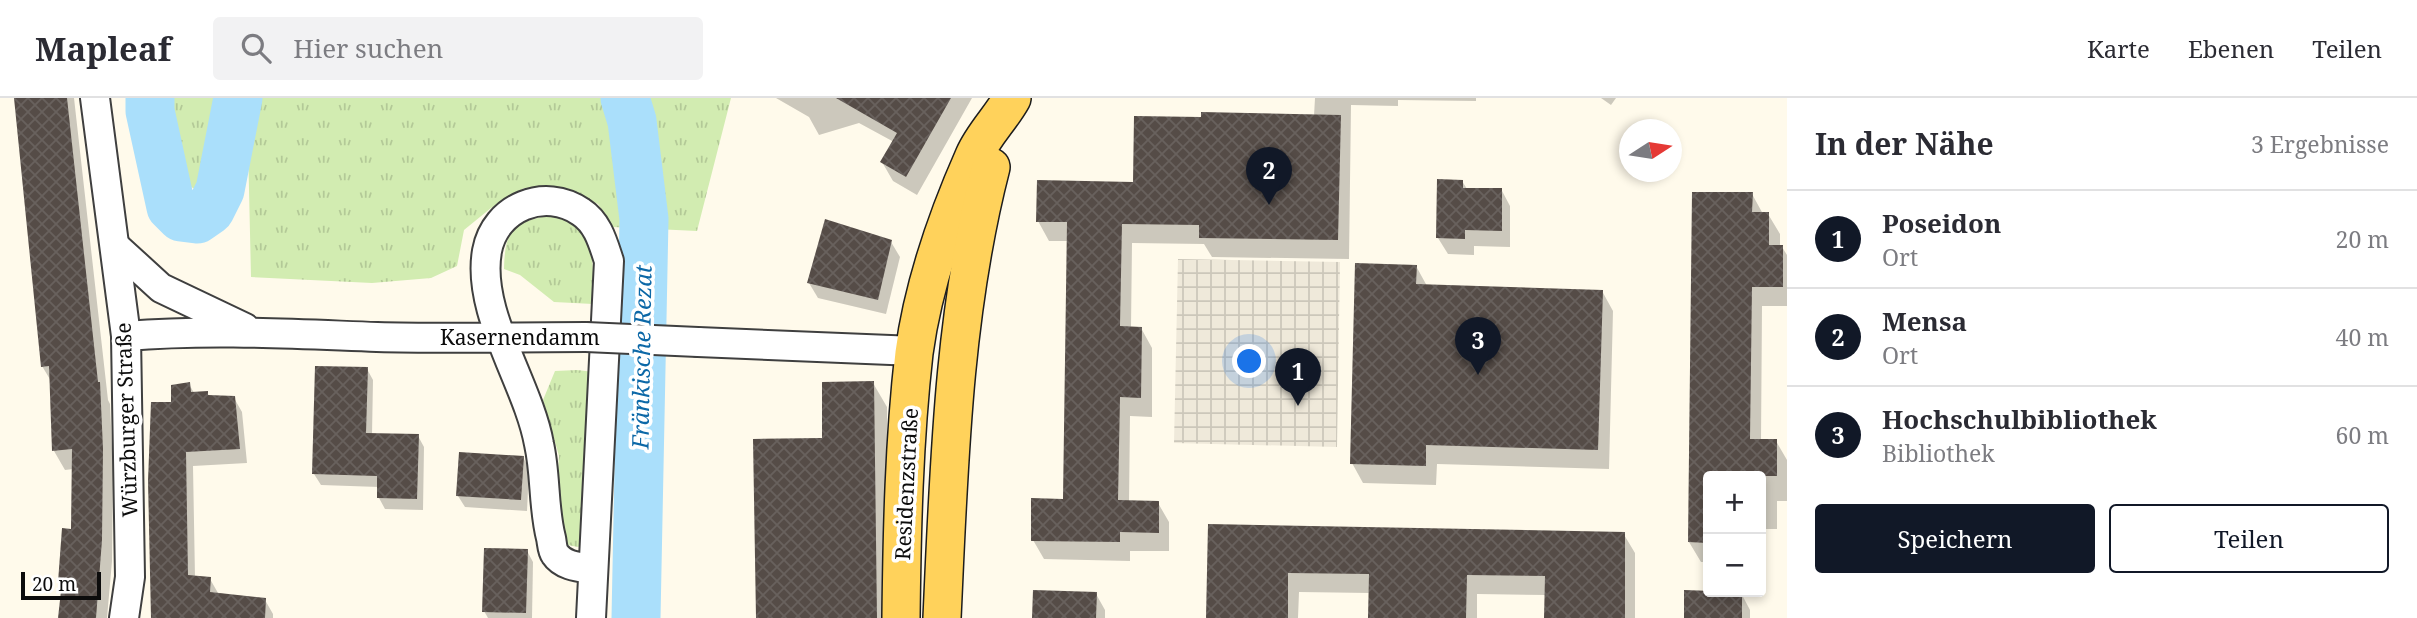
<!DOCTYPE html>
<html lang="de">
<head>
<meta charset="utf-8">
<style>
  body { margin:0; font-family:"Noto Serif",serif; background:#f2f2f3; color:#2b2b33 }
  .controls { position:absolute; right:21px; bottom:21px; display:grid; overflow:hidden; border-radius:7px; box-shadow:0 4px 10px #0003 }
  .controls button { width:63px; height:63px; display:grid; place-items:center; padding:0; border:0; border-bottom:2px solid #e1e1e2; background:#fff; color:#2b2b33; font:35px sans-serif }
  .compass { position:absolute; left:1619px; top:21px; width:63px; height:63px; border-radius:50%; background:#fff; box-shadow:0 4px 10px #0003; rotate:78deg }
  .scale { position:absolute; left:21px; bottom:18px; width:80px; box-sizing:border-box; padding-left:7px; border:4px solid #0c0c0c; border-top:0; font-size:19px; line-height:24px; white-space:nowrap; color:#0c0c0c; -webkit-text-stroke:5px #fff; paint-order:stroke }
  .you { position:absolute; left:1250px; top:264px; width:24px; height:24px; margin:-18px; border:5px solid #fff; border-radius:50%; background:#1a73e8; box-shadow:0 0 0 10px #1a73e833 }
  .badge { display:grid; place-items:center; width:46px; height:46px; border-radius:50%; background:#111827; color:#fff; font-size:23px; font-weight:700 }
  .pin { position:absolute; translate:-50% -58px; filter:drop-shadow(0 2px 4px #0008) }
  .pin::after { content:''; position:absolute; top:37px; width:24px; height:21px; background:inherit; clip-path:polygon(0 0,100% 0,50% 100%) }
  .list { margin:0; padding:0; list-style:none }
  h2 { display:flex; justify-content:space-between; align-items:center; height:91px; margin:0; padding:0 28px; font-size:30px }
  h2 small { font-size:23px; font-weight:400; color:#7c7c81 }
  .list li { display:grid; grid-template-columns:46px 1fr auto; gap:21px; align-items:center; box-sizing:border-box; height:98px; padding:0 28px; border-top:2px solid #e1e1e2 }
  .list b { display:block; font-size:26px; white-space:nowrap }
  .list p { margin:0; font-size:23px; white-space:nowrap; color:#7c7c81 }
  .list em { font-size:23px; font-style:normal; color:#7c7c81 }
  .actions { display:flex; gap:14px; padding:21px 28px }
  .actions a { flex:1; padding:16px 0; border:2px solid #111827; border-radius:7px; text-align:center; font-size:24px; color:#111827 }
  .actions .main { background:#111827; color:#fff }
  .icon { flex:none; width:38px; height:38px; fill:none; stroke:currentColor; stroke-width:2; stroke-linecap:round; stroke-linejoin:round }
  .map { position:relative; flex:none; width:1787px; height:520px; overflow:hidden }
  header { display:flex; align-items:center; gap:42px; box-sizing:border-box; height:98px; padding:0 35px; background:#fff; border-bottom:2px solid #e1e1e2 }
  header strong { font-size:33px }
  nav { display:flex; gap:38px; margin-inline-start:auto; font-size:24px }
  .search { width:490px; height:63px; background:#f2f2f3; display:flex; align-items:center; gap:18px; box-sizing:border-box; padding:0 24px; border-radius:7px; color:#7c7c81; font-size:26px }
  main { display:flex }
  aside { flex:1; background:#fff }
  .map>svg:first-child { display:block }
</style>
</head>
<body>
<header>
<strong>Mapleaf</strong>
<div class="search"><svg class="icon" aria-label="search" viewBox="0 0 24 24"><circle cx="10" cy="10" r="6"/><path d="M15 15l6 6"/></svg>Hier suchen</div>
<nav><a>Karte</a><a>Ebenen</a><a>Teilen</a></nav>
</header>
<main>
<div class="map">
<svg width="1787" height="520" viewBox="0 0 1787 520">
  <defs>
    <pattern id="grass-tufts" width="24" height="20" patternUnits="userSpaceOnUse" patternTransform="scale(1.75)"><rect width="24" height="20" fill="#d2ecb1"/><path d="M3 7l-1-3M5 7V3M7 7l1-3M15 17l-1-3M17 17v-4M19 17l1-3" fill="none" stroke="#b3c997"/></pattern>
    <pattern id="plaza-grid" width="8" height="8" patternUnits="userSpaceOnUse" patternTransform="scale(1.75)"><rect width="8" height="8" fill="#efe9da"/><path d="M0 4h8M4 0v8" fill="none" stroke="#ccc7ba"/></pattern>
    <pattern id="building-cross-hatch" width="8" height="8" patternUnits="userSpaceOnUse" patternTransform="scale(1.75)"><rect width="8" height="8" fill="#554c47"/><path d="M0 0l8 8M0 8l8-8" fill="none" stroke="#68615d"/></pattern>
  </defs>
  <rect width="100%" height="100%" fill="#fffaeb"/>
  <g fill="url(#grass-tufts)">
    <polygon points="163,0 226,0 207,79 196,91 182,86 180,72 162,21"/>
    <polygon points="260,0 731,0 697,133 613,129 598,106 561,89 524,90 491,110 464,132 457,168 431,180 372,185 251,179 248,47"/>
    <path d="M547,118C553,119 563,119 569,122C599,136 592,180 593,206L554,204L520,177L504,171C505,135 510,125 547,118Z"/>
    <polygon points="577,272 594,274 583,444 578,449 568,447 562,441 556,406 559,358 543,302 555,273"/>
  </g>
  <polygon fill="url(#plaza-grid)" points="1178,161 1340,164 1337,349 1174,345"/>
  <g fill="#0003">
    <polygon points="16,0 74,0 108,302 110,306 113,372 112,463 107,520 60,520 63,490 60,484 73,433 73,371 65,372 54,353 51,283 42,268"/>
    <polygon points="776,0 972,0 917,97 893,83 882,64 894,44 859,25 819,37 809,19"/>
    <polygon points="1315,0 1476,0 1476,3 1398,2 1398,8 1351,7 1349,161 1212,159 1204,146 1132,145 1131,230 1141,230 1152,250 1152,319 1130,318 1129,404 1158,405 1169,424 1169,453 1130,453 1130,463 1044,461 1033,442 1064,402 1069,143 1049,143 1038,123 1135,85 1203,21 1314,18"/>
    <polygon points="1601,0 1616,0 1611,7"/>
    <polygon points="1462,83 1467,91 1501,91 1510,108 1510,149 1474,148 1474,157 1448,156 1438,140"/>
    <polygon points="1752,96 1763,116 1768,116 1780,136 1780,149 1782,149 1787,157 1787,208 1762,208 1761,343 1776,343 1787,362 1787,403 1777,403 1777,431 1761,431 1761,378 1708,378 1708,464 1701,464 1689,444"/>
    <polygon points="891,144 900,159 886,216 818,200 809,185"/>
    <polygon points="1416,168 1427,188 1602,193 1613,213 1609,371 1437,366 1436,387 1363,385 1352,365"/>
    <polygon points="367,271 373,282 372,337 418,338 424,349 423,412 385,411 379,400 379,389 321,387 314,376"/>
    <polygon points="873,285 887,309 889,520 758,520 825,341"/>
    <polygon points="189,286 194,295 207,294 209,298 234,300 242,314 247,365 193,368 195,479 210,481 218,495 265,502 273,516 273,520 152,520 172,306"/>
    <polygon points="523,359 529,371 527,413 465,409 458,398"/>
    <polygon points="1210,428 1623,435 1635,455 1635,520 1546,520 1546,497 1477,496 1477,520 1370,520 1370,495 1299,494 1298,520 1208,520"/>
    <polygon points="527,453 533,464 532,520 488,520 484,513"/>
    <polygon points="1741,495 1750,512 1750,520 1685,520"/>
    <polygon points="1096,496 1105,512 1105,520 1034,520"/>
  </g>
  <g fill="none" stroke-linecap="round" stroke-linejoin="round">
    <g stroke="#aadffb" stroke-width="49">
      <polyline points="150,0 150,13 171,109 181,119 197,121 210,112 220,92 238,0"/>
      <polyline points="625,0 632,23 644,121 636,520"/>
    </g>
  </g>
  <g fill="url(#building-cross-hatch)">
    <polygon points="14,0 67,0 98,284 100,284 103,351 102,442 96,520 58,520 62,484 58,484 62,430 71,431 72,351 52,353 49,268 41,269"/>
    <polygon points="836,0 951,0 906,79 880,64 897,35"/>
    <polygon points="1201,14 1341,17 1338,142 1199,140 1199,127 1122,126 1120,228 1142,229 1141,300 1120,299 1118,402 1159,403 1159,435 1120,434 1120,444 1031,443 1031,400 1063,401 1067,124 1036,124 1037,82 1133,84 1134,18 1201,19"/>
    <polygon points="1437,81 1463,82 1463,90 1502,90 1502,133 1465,132 1465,141 1436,140"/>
    <polygon points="1692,94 1753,94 1752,114 1769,114 1769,147 1783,147 1783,189 1752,189 1750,341 1777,341 1777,378 1708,378 1708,445 1688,444"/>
    <polygon points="825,121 892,142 878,202 807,185"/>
    <polygon points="1355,165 1417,167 1416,186 1603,192 1598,352 1426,347 1426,368 1350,366"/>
    <polygon points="315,268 368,269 366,335 419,336 417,401 377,400 377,378 312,376"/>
    <polygon points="874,283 877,520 756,520 753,341 822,340 822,284"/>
    <polygon points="190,284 191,294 208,293 208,297 235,298 240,351 186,354 188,477 211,479 210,494 266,500 265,520 151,520 148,383 151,304 171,304 171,287"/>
    <polygon points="459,354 524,358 521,402 456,398"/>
    <polygon points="1208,426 1625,434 1625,520 1544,520 1545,478 1467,477 1466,520 1368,520 1369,476 1288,475 1288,520 1206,520"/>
    <polygon points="484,450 528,451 526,515 482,514"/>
    <polygon points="1033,492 1097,494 1096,520 1032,520"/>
    <polygon points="1684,492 1742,494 1742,520 1684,520"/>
  </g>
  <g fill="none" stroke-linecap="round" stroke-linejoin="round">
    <defs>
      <g id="minor">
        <polyline points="95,0 126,238 130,479 124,520"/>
        <polyline points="115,148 161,190 245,230"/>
        <path d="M126,238C210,231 293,236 377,239C446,241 516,239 586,239"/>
        <polyline points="698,244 915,253"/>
        <path d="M591,520L609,163C603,145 598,125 581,114C545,89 495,109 487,153C476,215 528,285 539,346C546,377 543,409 551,440C552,444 552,452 555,456C563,468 579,469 593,471"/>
      </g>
      <g id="major">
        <path d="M901,520C902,432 904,343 914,255C923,188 947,119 974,58C983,37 1001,20 1012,0"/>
        <path d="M942,520C949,369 953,216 991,69"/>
      </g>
    </defs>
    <use href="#minor" stroke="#3f3f3f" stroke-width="32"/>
    <use href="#major" stroke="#1d1d1d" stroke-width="40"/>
    <use href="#minor" stroke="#fff" stroke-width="28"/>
    <use href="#major" stroke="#ffd25b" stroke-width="37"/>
    <defs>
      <polyline id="minor-bridge" points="586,239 698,244"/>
    </defs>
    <use href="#minor-bridge" stroke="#3f3f3f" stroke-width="32" stroke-linecap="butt"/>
    <use href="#minor-bridge" stroke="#fff" stroke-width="28"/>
  </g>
  <g text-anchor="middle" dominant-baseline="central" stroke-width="7" stroke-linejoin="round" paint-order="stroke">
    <g font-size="21" fill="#0c0c0c" stroke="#fff">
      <text x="520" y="239">Kasernendamm</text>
      <text transform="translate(126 322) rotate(-92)">Würzburger Straße</text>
      <text transform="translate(906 386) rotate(-87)">Residenzstraße</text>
    </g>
    <g font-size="23" font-style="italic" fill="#0c68a7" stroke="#fff">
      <text transform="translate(641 259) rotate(-89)">Fränkische Rezat</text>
    </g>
  </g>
</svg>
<div class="controls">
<button>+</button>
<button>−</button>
</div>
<svg class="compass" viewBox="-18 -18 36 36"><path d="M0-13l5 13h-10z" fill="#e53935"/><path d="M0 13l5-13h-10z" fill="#7c7c81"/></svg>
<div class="scale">20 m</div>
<div class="you"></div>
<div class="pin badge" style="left:1298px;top:308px">1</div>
<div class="pin badge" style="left:1269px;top:107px">2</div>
<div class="pin badge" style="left:1478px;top:277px">3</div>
</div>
<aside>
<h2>In der Nähe<small>3 Ergebnisse</small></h2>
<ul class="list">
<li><span class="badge">1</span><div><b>Poseidon</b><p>Ort</p></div><em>20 m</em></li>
<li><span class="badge">2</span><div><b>Mensa</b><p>Ort</p></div><em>40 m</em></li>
<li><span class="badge">3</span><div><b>Hochschulbibliothek</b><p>Bibliothek</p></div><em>60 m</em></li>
</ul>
<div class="actions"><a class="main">Speichern</a><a>Teilen</a></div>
</aside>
</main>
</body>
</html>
